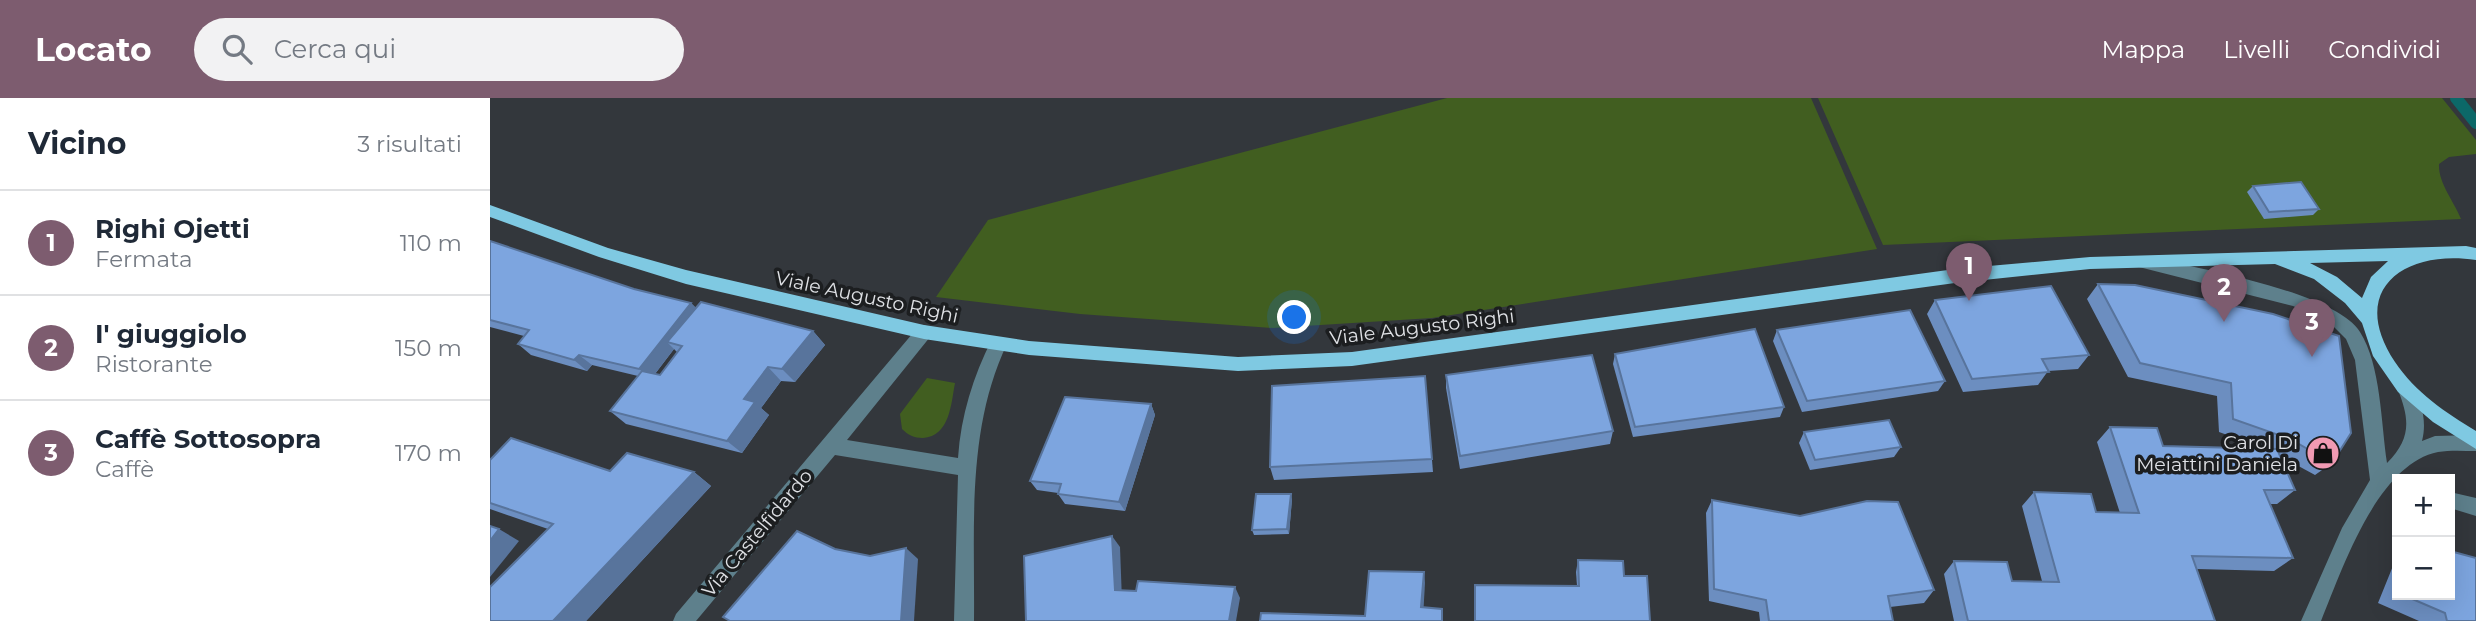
<!DOCTYPE html>
<html lang="it">
<head>
<meta charset="utf-8">
<style>
  body { margin:0; font-family:Montserrat,sans-serif; background:#f2f2f3; color:#1f2937 }
  .controls { position:absolute; right:21px; bottom:21px; display:grid; overflow:hidden; border-radius:0px; box-shadow:0 7px 28px #0002 }
  .controls button { width:63px; height:63px; display:grid; place-items:center; padding:0; border:0; border-bottom:2px solid #e0e1e3; background:#fff; color:#1f2937; font:35px sans-serif }
  .you { position:absolute; left:805px; top:220px; width:24px; height:24px; margin:-18px; border:5px solid #fff; border-radius:50%; background:#1a73e8; box-shadow:0 0 0 10px #1a73e833 }
  .badge { display:grid; place-items:center; width:46px; height:46px; border-radius:50%; background:#7d5c6f; color:#fff; font-size:23px; font-weight:700 }
  .pin { position:absolute; translate:-50% -58px; filter:drop-shadow(0 2px 4px #0008) }
  .pin::after { content:''; position:absolute; top:37px; width:24px; height:21px; background:inherit; clip-path:polygon(0 0,100% 0,50% 100%) }
  .list { margin:0; padding:0; list-style:none }
  h2 { display:flex; justify-content:space-between; align-items:center; height:91px; margin:0; padding:0 28px; font-size:30px }
  h2 small { font-size:23px; font-weight:400; color:#747a83 }
  .list li { display:grid; grid-template-columns:46px 1fr auto; gap:21px; align-items:center; box-sizing:border-box; height:105px; padding:0 28px; border-top:2px solid #e0e1e3 }
  .list b { display:block; font-size:26px; white-space:nowrap }
  .list p { margin:0; font-size:23px; white-space:nowrap; color:#747a83 }
  .list em { font-size:23px; font-style:normal; color:#747a83 }
  .icon { flex:none; width:38px; height:38px; fill:none; stroke:currentColor; stroke-width:2; stroke-linecap:round; stroke-linejoin:round }
  .map { position:relative; flex:none; width:1986px; height:523px; overflow:hidden }
  header { display:flex; align-items:center; gap:42px; box-sizing:border-box; height:98px; padding:0 35px; background:#7d5c6f; color:#fff }
  header strong { font-size:33px }
  nav { display:flex; gap:38px; margin-inline-start:auto; font-size:24px }
  .search { width:490px; height:63px; background:#f2f2f3; display:flex; align-items:center; gap:18px; box-sizing:border-box; padding:0 24px; border-radius:38px; color:#747a83; font-size:26px }
  main { display:flex }
  aside { flex:1; background:#fff }
  .map>svg:first-child { display:block }
</style>
</head>
<body>
<header>
<strong>Locato</strong>
<div class="search"><svg class="icon" aria-label="search" viewBox="0 0 24 24"><circle cx="10" cy="10" r="6"/><path d="M15 15l6 6"/></svg>Cerca qui</div>
<nav><a>Mappa</a><a>Livelli</a><a>Condividi</a></nav>
</header>
<main>
<aside>
<h2>Vicino<small>3 risultati</small></h2>
<ul class="list">
<li><span class="badge">1</span><div><b>Righi Ojetti</b><p>Fermata</p></div><em>110 m</em></li>
<li><span class="badge">2</span><div><b>I' giuggiolo</b><p>Ristorante</p></div><em>150 m</em></li>
<li><span class="badge">3</span><div><b>Caffè Sottosopra</b><p>Caffè</p></div><em>170 m</em></li>
</ul>
</aside>
<div class="map">
<svg width="1986" height="523" viewBox="0 0 1986 523">
  <rect width="100%" height="100%" fill="#33373c"/>
  <g fill="#415e20">
    <polygon points="957,0 1321,0 1387,151 942,220 783,230 590,216 446,199 498,122"/>
    <path d="M1328,0H1952L1986,42V56L1959,59L1949,66C1948,85 1964,103 1971,121L1393,147Z"/>
    <path d="M437,280L465,285C461,306 460,338 433,340C424,340 418,337 412,331L410,316Z"/>
  </g>
  <g fill="none" stroke-linecap="round" stroke-linejoin="round">
    <polyline stroke="#0c6868" stroke-width="12" points="1966,0 1986,25"/>
    <g fill="#5e808c" fill-rule="evenodd">
      <path d="M1655,158C1704,170 1844,193 1870,234C1891,267 1891,325 1897,365C1921,341 1920,322 1908,292L1911,287L1917,284L1923,287C1932,305 1937,324 1932,343L1945,338L1986,337V353C1974,353 1960,352 1948,354C1887,366 1852,472 1831,523H1811L1852,430L1880,382L1865,262L1856,241L1839,224L1803,208L1649,169L1647,164Z"/>
      <path d="M434,227L440,229L443,234L440,239L357,342L468,360C471,317 483,279 502,241H514L517,246C476,332 485,430 484,523H464L468,377L345,357L206,523H183L186,516L428,229Z"/>
      <polygon points="1960,394 1986,400 1986,418 1960,410"/>
    </g>
    <path fill="#7fc9e2" fill-rule="evenodd" d="M0,107L118,150L196,172L434,227L539,243L748,259L862,254L1465,171L1600,159L1976,148L1986,150V162C1914,151 1857,192 1905,264C1925,294 1956,315 1986,333V351L1943,324L1908,294L1883,258L1872,225L1855,205L1824,181L1785,166L1600,171L1465,185L862,268L748,273L539,257L434,241L196,186L109,159L0,119ZM1898,163L1881,179L1872,200L1847,179L1820,165Z"/>
  </g>
  <g fill="#6c8ec0" fill-rule="evenodd">
    <polygon points="1763,88 1829,111 1823,117 1774,121 1757,94"/>
    <path d="M0,143L144,191L201,205L206,210L323,233L335,247L305,284L291,283L271,310L279,317L252,355L136,326L120,313L148,278L102,267L97,273L41,257L28,246L34,238L0,229ZM184,251L187,254L170,277L165,276Z"/>
    <polygon points="1608,186 1645,187 1842,365 1825,377 1790,358 1805,392 1787,406 1780,406 1803,460 1784,473 1707,471 1725,523 1464,523 1454,476 1464,463 1522,483 1552,483 1532,408 1544,394 1606,414 1630,415 1607,344 1620,329 1673,348 1773,350 1729,334 1727,298 1638,279 1597,201"/>
    <polygon points="1445,202 1599,257 1588,271 1558,273 1548,287 1473,294 1437,216"/>
    <polygon points="1287,232 1455,283 1448,293 1312,314 1283,243"/>
    <polygon points="1125,256 1294,309 1290,319 1143,339 1123,266"/>
    <polygon points="956,277 1123,333 1120,346 970,371 956,290"/>
    <polygon points="935,278 943,374 784,382 780,369"/>
    <polygon points="661,306 665,317 635,413 575,406 568,396 568,395 547,392 540,383"/>
    <polygon points="1314,334 1411,349 1404,359 1320,372 1309,345"/>
    <polygon points="0,362 120,373 204,374 221,388 96,523 0,523 58,431 0,411"/>
    <polygon points="802,401 799,436 764,437 762,432"/>
    <polygon points="1222,402 1444,492 1434,505 1400,509 1403,523 1270,523 1269,514 1219,503 1216,415"/>
    <polygon points="1907,458 1907,497 1960,497 1986,523 1929,523 1888,505"/>
    <polygon points="1088,462 1134,478 1087,488 1086,474"/>
  </g>
  <g fill="#58749c">
    <polygon points="201,205 212,216 177,244 184,251 161,281 149,271"/>
    <polygon points="323,233 335,247 305,284 292,271"/>
    <polygon points="89,257 102,267 97,273 84,262"/>
    <polygon points="278,269 291,283 271,310 279,317 252,355 237,343 254,301"/>
    <polygon points="661,306 665,317 635,413 629,404"/>
    <polygon points="204,374 221,388 96,523 63,523"/>
    <polygon points="801,396 802,401 799,436 797,431"/>
    <polygon points="9,431 29,443 0,479 0,443"/>
    <polygon points="622,438 630,449 632,503 625,492"/>
    <polygon points="416,450 428,461 424,523 411,523"/>
    <polygon points="934,474 935,485 933,520 931,509"/>
    <polygon points="745,489 750,500 746,523 739,523"/>
  </g>
  <g fill="#7da5df" stroke="#58749c" stroke-width="2">
    <polygon points="1811,84 1829,111 1779,114 1763,88"/>
    <polygon points="0,143 144,191 201,205 149,271 89,257 84,262 28,246 39,232 0,222"/>
    <polygon points="1608,186 1645,187 1783,216 1849,238 1861,335 1842,365 1800,341 1743,321 1741,285 1650,265"/>
    <polygon points="1561,188 1599,257 1552,261 1559,274 1482,281 1445,202"/>
    <polygon points="211,204 323,233 292,271 278,269 254,301 265,304 237,343 120,313 152,273 170,277 192,248 177,244"/>
    <polygon points="1420,212 1455,283 1317,303 1287,232"/>
    <polygon points="1265,231 1294,309 1145,329 1125,256"/>
    <polygon points="1102,257 1123,333 970,358 956,277"/>
    <polygon points="935,278 942,361 780,369 782,288"/>
    <polygon points="575,299 661,306 629,404 568,396 571,386 540,383"/>
    <polygon points="1399,322 1411,349 1325,362 1314,334"/>
    <polygon points="1620,329 1667,330 1673,348 1787,351 1805,392 1774,392 1803,460 1702,458 1725,523 1478,523 1464,463 1517,464 1522,483 1569,484 1544,394 1601,396 1606,414 1649,415"/>
    <polygon points="21,340 120,373 137,355 204,374 63,523 0,523 0,489 63,426 0,405 0,362"/>
    <polygon points="766,396 801,396 797,431 762,432"/>
    <polygon points="1222,402 1310,418 1377,403 1408,404 1444,492 1398,498 1403,523 1279,523 1276,502 1224,491"/>
    <polygon points="0,428 9,431 0,443"/>
    <polygon points="307,433 345,451 380,458 416,450 411,523 240,523 233,519"/>
    <polygon points="622,438 625,492 646,493 648,483 745,489 739,523 536,523 534,458"/>
    <polygon points="1960,453 1986,460 1986,523 1957,523 1955,515 1913,497 1960,497"/>
    <polygon points="1088,462 1133,463 1134,478 1157,478 1160,523 985,523 985,487 1089,488"/>
    <polygon points="879,473 934,474 931,509 952,511 952,523 770,523 771,515 875,518"/>
  </g>
  <defs>
    <symbol id="shop-disc" viewBox="-11 -11 22 22"><circle r="9.5" fill="#f19ab3" stroke="#1c1e20"/><path d="M-5-2.5h2.3a2.7 3.5 0 0 1 5.4 0H5L5.5 6h-11ZM-1.5-2.5h3a1.5 2.3 0 0 0-3 0Z" fill="#111"/></symbol>
  </defs>
  <g fill-rule="evenodd">
    <use href="#shop-disc" x="1814" y="336" width="38" height="38"/>
  </g>
  <g text-anchor="middle" dominant-baseline="central" stroke-width="7" stroke-linejoin="round" paint-order="stroke">
    <g font-size="19" fill="#dfe1e5" stroke="#1c1e20">
      <text transform="translate(377 199) rotate(12)">Viale Augusto Righi</text>
      <text transform="translate(932 229) rotate(-7)">Viale Augusto Righi</text>
      <text transform="translate(267 435) rotate(-50)">Via Castelfidardo</text>
    </g>
    <g font-size="19" fill="#dfe1e5" stroke="#1c1e20" text-anchor="end">
      <text x="1808" y="344">Carol Di<tspan x="1808" dy="22">Meiattini Daniela</tspan></text>
    </g>
  </g>
</svg>
<div class="controls">
<button>+</button>
<button>−</button>
</div>
<div class="you"></div>
<div class="pin badge" style="left:1479px;top:203px">1</div>
<div class="pin badge" style="left:1734px;top:224px">2</div>
<div class="pin badge" style="left:1822px;top:259px">3</div>
</div>
</main>
</body>
</html>
